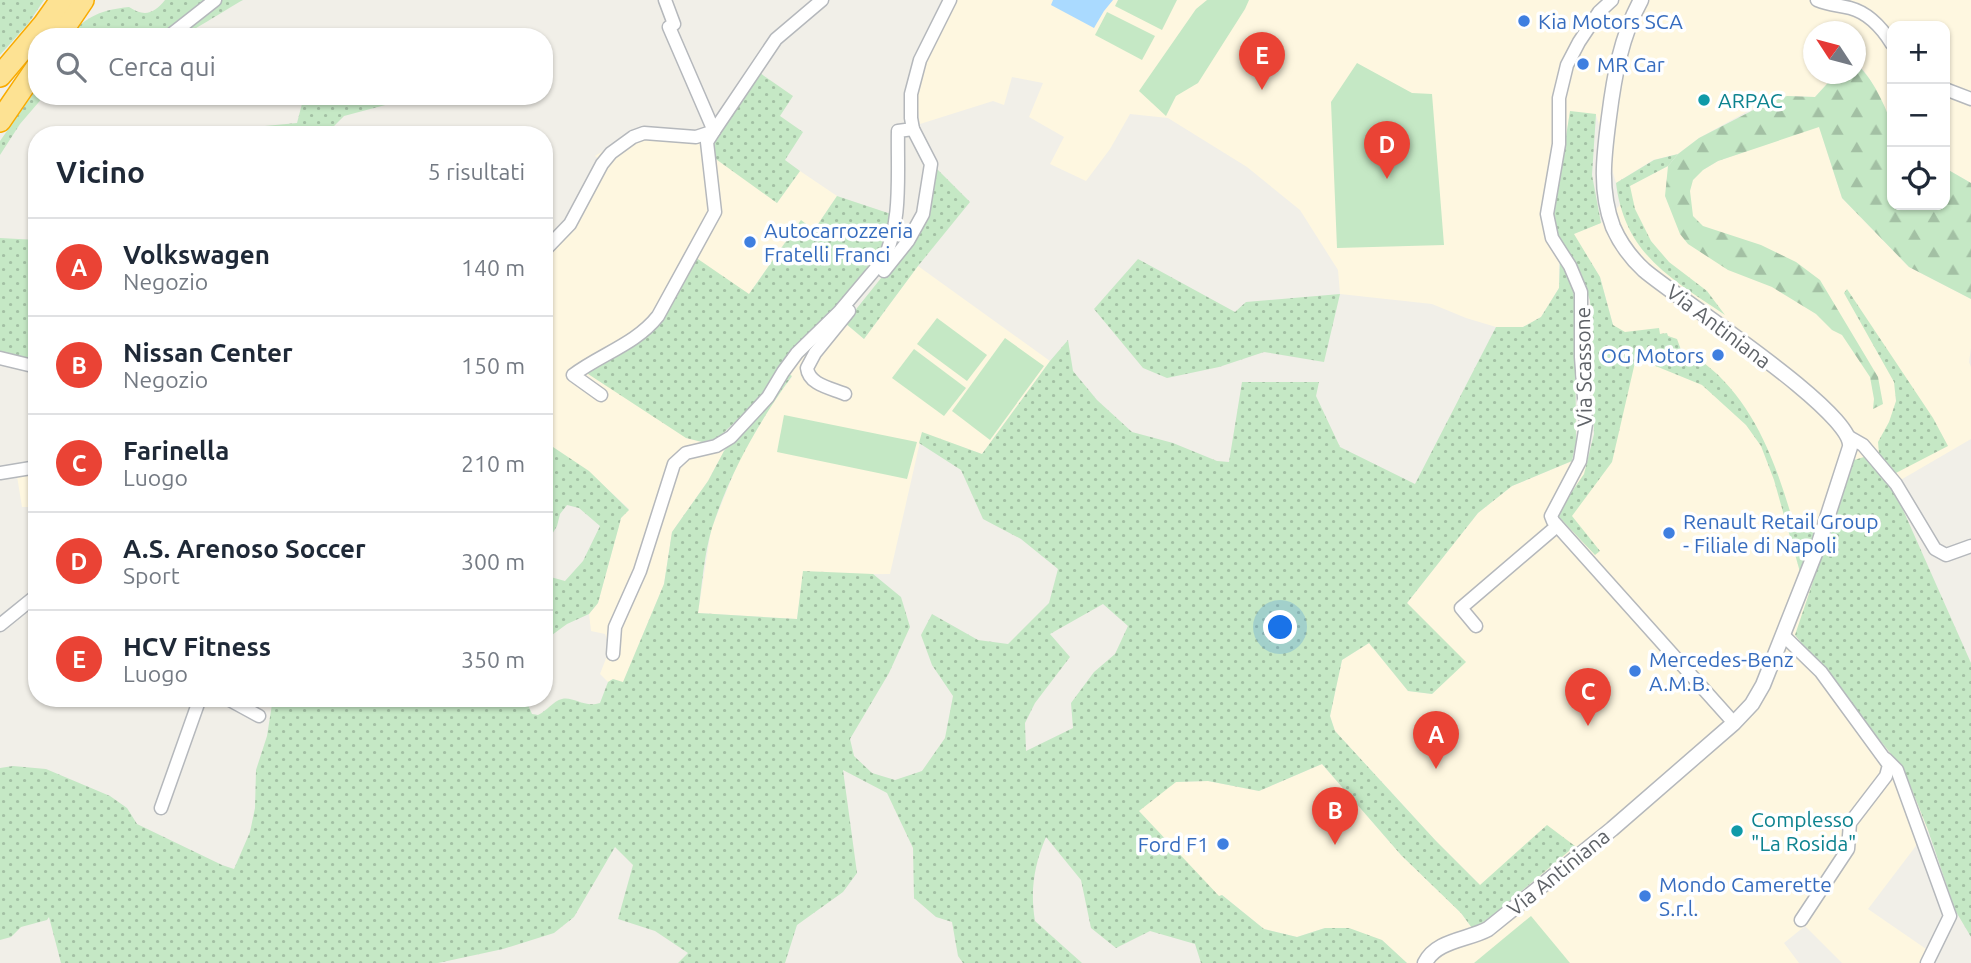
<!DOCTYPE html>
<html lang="it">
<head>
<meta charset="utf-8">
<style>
  body { margin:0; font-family:Ubuntu,sans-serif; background:#f2f2f3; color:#1f2937 }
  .controls { position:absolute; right:21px; top:21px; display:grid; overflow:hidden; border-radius:14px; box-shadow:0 2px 5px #0004 }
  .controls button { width:63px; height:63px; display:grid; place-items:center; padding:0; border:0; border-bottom:2px solid #e0e1e3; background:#fff; color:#1f2937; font:35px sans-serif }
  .compass { position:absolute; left:1803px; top:21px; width:63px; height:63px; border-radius:50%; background:#fff; box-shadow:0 2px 5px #0004; rotate:306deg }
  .you { position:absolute; left:1281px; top:628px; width:24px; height:24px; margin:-18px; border:5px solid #fff; border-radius:50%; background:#1a73e8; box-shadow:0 0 0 10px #1a73e833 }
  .badge { display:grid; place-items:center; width:46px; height:46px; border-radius:50%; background:#ea4335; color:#fff; font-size:23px; font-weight:700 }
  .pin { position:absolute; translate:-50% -58px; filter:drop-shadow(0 2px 4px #0008) }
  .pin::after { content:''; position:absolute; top:37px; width:24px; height:21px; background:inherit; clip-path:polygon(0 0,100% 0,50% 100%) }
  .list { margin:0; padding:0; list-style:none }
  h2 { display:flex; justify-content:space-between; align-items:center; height:91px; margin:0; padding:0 28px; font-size:30px }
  h2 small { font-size:23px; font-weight:400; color:#747a83 }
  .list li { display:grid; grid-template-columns:46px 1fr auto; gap:21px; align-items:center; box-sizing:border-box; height:98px; padding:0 28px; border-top:2px solid #e0e1e3 }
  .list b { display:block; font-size:26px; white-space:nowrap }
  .list p { margin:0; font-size:23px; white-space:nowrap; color:#747a83 }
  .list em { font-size:23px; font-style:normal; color:#747a83 }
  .icon { flex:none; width:38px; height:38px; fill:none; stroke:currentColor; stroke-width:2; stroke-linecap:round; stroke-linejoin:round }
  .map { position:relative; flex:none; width:1971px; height:963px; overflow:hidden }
  .search { position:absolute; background:#fff; box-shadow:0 2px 5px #0004; left:28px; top:28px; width:525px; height:77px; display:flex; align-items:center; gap:18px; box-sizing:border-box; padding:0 24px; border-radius:28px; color:#747a83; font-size:26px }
  .panel { position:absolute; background:#fff; box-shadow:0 2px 5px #0004; left:28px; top:126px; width:525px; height:581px; border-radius:28px }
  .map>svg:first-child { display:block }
</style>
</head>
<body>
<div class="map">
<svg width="1971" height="963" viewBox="0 0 1971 963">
  <defs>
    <pattern id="grass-dots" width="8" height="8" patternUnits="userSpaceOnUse" patternTransform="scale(1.75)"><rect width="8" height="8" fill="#c5e8c5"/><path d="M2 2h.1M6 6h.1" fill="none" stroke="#a3c0a4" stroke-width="1.8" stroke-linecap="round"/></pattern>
    <pattern id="forest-firs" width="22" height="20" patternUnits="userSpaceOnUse" patternTransform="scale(1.75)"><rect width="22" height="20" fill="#c5e8c5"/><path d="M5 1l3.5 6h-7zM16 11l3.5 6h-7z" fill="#a3c0a4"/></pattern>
  </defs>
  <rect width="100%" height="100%" fill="#f1efe8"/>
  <g fill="#fef7e0">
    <polygon points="953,0 1971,0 1971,183 1945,168 1945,26 1892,26 1892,127 1871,81 1862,68 1856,65 1856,32 1814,32 1814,74 1836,74 1815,97 1787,96 1748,111 1699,138 1678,154 1653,160 1616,183 1596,115 1570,112 1553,218 1559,239 1559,288 1541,317 1523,327 1496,327 1466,318 1432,304 1340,294 1338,270 1300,210 1247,167 1168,118 1130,114 1110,149 1086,181 1050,164 1064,137 1029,117 1043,83 1012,77 1004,105 993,101 920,124 917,102 917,73"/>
    <polygon points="1819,126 1842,198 1909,267 1971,299 1971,348 1969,362 1971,367 1971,439 1892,485 1795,635 1904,770 1928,830 1868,909 1929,951 1922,963 1842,963 1805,926 1784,943 1799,963 1407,963 1382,940 1325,928 1297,937 1264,929 1222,895 1219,897 1138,811 1175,782 1208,781 1259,791 1322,764 1401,855 1461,913 1472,928 1547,825 1481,886 1436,841 1335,731 1330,716 1342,660 1369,643 1408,691 1432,694 1465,662 1407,603 1478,513 1512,486 1572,461 1612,462 1613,325 1600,277 1573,234 1601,223 1619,206 1629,186 1668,166 1703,170 1718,161"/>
    <polygon points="689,131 777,203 800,171 837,196 814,230 800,221 749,294 686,438 702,442 724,451 708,481 672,532 664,584 623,683 613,679 608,682 600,674 610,648 605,634 591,631 589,614 598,603 621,518 629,509 589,472 544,441 544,256 606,166 595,156 627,135"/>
    <polygon points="918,266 1050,361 982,454 922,433 890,574 803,575 797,619 698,613 711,530 739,460 775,399 792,377 780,368 833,313 864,339"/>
    <polygon points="17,476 37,476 37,507 22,507"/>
  </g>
  <g fill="url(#grass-dots)" fill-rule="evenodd">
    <polygon points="0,0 44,0 28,24 0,55"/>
    <path d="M165,0H206L173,27L159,35L69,37C86,15 103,10 129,7C144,17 154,14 165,0Z"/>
    <path d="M221,0H243C227,8 187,37 173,37Z"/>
    <polygon points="760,73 793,96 780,116 803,132 785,160 800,171 777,203 713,157 713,144"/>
    <polygon points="37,88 37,96 44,96 20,124 0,155 0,141"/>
    <polygon points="304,96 399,96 389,104 344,116 332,128 311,135 210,135 213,131 297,123"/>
    <path d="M1570,111L1596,114L1592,175L1601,223L1574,234L1600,277L1613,325L1625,332L1659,328L1660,334L1667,333L1668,336L1677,339L1681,350C1688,354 1697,358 1704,363C1755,402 1777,466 1794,525L1815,532L1800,572L1774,480L1761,446L1746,425L1702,385L1636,358L1612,462L1572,516L1600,551L1595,555L1559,517L1560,509L1584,474L1594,434L1590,301L1581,273L1559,239L1553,218Z"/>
    <path d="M1678,154L1668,166L1630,186L1635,209L1651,241L1669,262L1707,291L1725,315C1671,278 1625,255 1616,183L1654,160Z"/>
    <polygon points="937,169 970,202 918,266 864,339 845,323 914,237"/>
    <polygon points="837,196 894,215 880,259 780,368 759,399 718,438 702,442 686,438 585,372 642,338 695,257 749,294 801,220 814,230"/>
    <polygon points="0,238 37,240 37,364 0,353"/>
    <polygon points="1138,259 1235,312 1246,302 1340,294 1324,362 1264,352 1219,367 1167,378 1143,368 1094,309"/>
    <path d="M1560,259L1571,276L1575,302L1576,442L1572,461L1512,486L1478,513L1407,603L1466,662L1432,694L1408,691L1369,643L1342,660L1330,716L1335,731L1436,841L1480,885L1547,825L1575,846L1487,920L1472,928L1461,913L1401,855L1322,764L1259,791L1208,781L1176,782L1139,811L1219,896L1222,895L1264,929L1297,937L1325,928H1349L1382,940L1407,963H1201L1195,944L1150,931L1116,948L1091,928L1081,880L1046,837C1034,865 1030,891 1035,921L1082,963H963L958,956L952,922L936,917L914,898L913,848L887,793L843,770L857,873L843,892L797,925L785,963H678L688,953L655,931L618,919L633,865L615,847L574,917L554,933L503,949L438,963H61L49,917L47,920L21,927L11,937L0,940V768L13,766L46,769L110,796L127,808L137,824L222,865L234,869L250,832L255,808L256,770L267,736L273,698H525L532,714L538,715C547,711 553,701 562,699C573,696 584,708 600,703L608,682L613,679L623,682L664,584L672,532L708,481L724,451L787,373L792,376C758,423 730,473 712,528C704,554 702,585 698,613L797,619L803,571L873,574L901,597L910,627L889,673L850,739L854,756L872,773L895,780L922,771L945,738L953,696L932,665L921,635L932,614L978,640L1008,644L1049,603L1058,569L1021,539L983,519L961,470L919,443L922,432L982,454L1050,361L1068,340L1073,371L1097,400L1132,432L1173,443L1217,461L1229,462L1242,382H1319L1316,396L1340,447L1415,484L1496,327H1523L1541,317L1559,288ZM1103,604L1128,626L1115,654L1094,672L1071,703L1073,728L1026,751L1025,723L1035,703L1070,657L1050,634Z"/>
    <polygon points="1847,289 1933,418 1948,446 1894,474 1879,453 1878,442 1889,422 1896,401 1894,382 1844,293"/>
    <path d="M544,441L589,471L629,510L621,518L619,526L598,603L589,614L567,624L552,635L549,641V655L544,669ZM567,505L579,508L600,526L583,561L565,581L547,576L548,541L557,526L560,514Z"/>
    <polygon points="1864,457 1892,485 1971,663 1971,937 1955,910 1928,830 1904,770 1795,635 1854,460"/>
  </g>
  <path fill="url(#forest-firs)" d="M1856,65C1870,72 1888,111 1892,126C1896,143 1892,185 1892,205H1945V168L1971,183V299L1909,267L1842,198L1819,127L1718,161L1703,170L1693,180L1690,191L1693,216L1703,226L1761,245L1796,262L1820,280L1878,377L1883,404L1873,409L1874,399L1870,377L1842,335L1832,330L1816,314L1772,287L1728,270L1688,244L1680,234L1665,196L1668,166L1678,154L1699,138L1767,103L1787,96L1815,97L1836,74H1856Z"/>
  <g fill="#c5e8c5">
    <polygon points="1118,0 1177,0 1162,30 1115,6"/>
    <polygon points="1207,0 1249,0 1245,9 1198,83 1176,96 1166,116 1139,91 1196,9"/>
    <polygon points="1107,12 1155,36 1142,60 1095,35"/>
    <polygon points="1357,63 1412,93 1432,94 1444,245 1337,248 1331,102"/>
    <polygon points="937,318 987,355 967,381 917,344"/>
    <polygon points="1005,338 1044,366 990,440 952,411"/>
    <polygon points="914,349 966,388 944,416 892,378"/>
    <polygon points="784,415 917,442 907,479 777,452"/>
    <polygon points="1531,916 1570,963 1474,963"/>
  </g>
  <polygon fill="#aadaff" points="1053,0 1113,0 1104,11 1094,28 1051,5"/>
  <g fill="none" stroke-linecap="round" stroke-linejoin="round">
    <defs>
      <g id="minor">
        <polyline points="1612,0 1599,12 1579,42 1567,65 1559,98 1559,144 1547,214 1552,238 1570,266 1581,292 1581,357 1586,424 1580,461 1551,516 1553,521 1734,723"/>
        <path d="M1817,0C1829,5 1838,5 1850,8C1869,13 1882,28 1892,44"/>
        <polyline points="168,37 215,0"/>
        <polyline points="1945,89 1971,99"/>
        <polyline points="544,251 570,224 602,164 611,153 633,137 644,133 696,137 714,131 776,39 822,0"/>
        <polyline points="884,271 908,241 923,214 931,164 913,129 911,118 911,94 920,60 950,0"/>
        <polyline points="0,358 37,367"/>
        <path d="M845,394C831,388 809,385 807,368L815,353L849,311"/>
        <path d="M601,395L573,375C601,354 636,344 658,316L715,212L707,142L714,131L669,27L674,24L665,0"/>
        <polyline points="1849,437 1863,445 1896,484 1935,549 1946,555 1971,546"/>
        <polyline points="0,473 37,467"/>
        <polyline points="0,625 37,595"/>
        <polyline points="1476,626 1461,608 1557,526"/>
        <polyline points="1783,635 1821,672 1889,765 1886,776 1850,823 1848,849 1801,920"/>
        <path d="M613,654L615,627L640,571L674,464L686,453L716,446L731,437L768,397L783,372L797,353L839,312L882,261C903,227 897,170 898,131L913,129"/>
        <polyline points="226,698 259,716"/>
        <polyline points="1886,759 1897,770 1901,781 1950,916 1927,963"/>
        <polyline points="161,808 200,698"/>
      </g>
      <path id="tertiary" d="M1425,963C1436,940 1468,940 1488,929L1612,829L1734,723L1752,704L1763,685L1818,546L1850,447C1854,411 1676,298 1644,270C1631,258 1620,243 1613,227C1599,190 1604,155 1609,117C1614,77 1621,36 1641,0"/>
      <g id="motorway">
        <polyline points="58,37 83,0"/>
        <polyline points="0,76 44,24 61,0"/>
        <polyline points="0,121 37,67"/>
      </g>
    </defs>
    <use href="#minor" stroke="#b5b8bc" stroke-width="15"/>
    <use href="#tertiary" stroke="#b5b8bc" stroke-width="17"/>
    <use href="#motorway" stroke="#f9ab00" stroke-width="24"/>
    <use href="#minor" stroke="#fff" stroke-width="12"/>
    <use href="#tertiary" stroke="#fff" stroke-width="14"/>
    <use href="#motorway" stroke="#fde293" stroke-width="21"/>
  </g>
  <g fill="#3f7fe0" stroke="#fff" stroke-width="2.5">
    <circle cx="1524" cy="21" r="7"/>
    <circle cx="1583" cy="64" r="7"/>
    <circle cx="750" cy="242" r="7"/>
    <circle cx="1718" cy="355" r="7"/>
    <circle cx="1669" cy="533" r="7"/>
    <circle cx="1635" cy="671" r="7"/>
    <circle cx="1223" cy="844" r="7"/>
    <circle cx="1645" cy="896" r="7"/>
  </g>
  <g fill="#0f9aa8" stroke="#fff" stroke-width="2.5">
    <circle cx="1704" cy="100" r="7"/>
    <circle cx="1737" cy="831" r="7"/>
  </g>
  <g text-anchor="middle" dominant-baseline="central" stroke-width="7" stroke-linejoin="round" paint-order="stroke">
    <g font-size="21" fill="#366cbe" stroke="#fff" text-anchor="start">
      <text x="1538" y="21">Kia Motors SCA</text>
      <text x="1597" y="64">MR Car</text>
      <text x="764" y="230">Autocarrozzeria<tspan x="764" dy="24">Fratelli Franci</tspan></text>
      <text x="1704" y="355" text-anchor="end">OG Motors</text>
      <text x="1683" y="521">Renault Retail Group<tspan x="1683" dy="24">- Filiale di Napoli</tspan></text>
      <text x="1649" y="659">Mercedes-Benz<tspan x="1649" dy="24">A.M.B.</tspan></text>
      <text x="1209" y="844" text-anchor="end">Ford F1</text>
      <text x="1659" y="884">Mondo Camerette<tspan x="1659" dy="24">S.r.l.</tspan></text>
    </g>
    <g font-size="21" fill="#0d838f" stroke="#fff" text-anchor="start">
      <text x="1718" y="100">ARPAC</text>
      <text x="1751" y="819">Complesso<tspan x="1751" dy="24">"La Rosida"</tspan></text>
    </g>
    <g font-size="21" fill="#5f6368" stroke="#fff">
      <text transform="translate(1719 326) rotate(37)">Via Antiniana</text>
      <text transform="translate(1583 367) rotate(-91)">Via Scassone</text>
      <text transform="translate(1558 872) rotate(-39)">Via Antiniana</text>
    </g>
  </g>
</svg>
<div class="controls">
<button>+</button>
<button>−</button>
<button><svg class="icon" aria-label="locate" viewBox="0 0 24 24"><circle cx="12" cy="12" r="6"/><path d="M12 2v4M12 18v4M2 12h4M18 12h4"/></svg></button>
</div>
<svg class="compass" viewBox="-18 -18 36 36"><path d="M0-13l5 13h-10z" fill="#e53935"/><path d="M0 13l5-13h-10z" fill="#747a83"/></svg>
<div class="you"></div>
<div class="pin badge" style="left:1436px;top:769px">A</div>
<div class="pin badge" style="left:1335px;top:845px">B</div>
<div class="pin badge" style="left:1588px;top:726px">C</div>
<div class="pin badge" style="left:1387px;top:179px">D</div>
<div class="pin badge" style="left:1262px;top:90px">E</div>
<div class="search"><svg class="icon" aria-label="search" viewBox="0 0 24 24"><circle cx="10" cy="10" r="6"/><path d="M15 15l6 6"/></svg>Cerca qui</div>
<section class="panel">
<h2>Vicino<small>5 risultati</small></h2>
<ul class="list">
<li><span class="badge">A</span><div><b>Volkswagen</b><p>Negozio</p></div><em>140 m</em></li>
<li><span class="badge">B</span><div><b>Nissan Center</b><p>Negozio</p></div><em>150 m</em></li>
<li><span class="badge">C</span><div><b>Farinella</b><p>Luogo</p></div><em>210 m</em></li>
<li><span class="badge">D</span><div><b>A.S. Arenoso Soccer</b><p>Sport</p></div><em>300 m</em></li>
<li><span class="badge">E</span><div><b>HCV Fitness</b><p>Luogo</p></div><em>350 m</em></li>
</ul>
</section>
</div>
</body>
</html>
